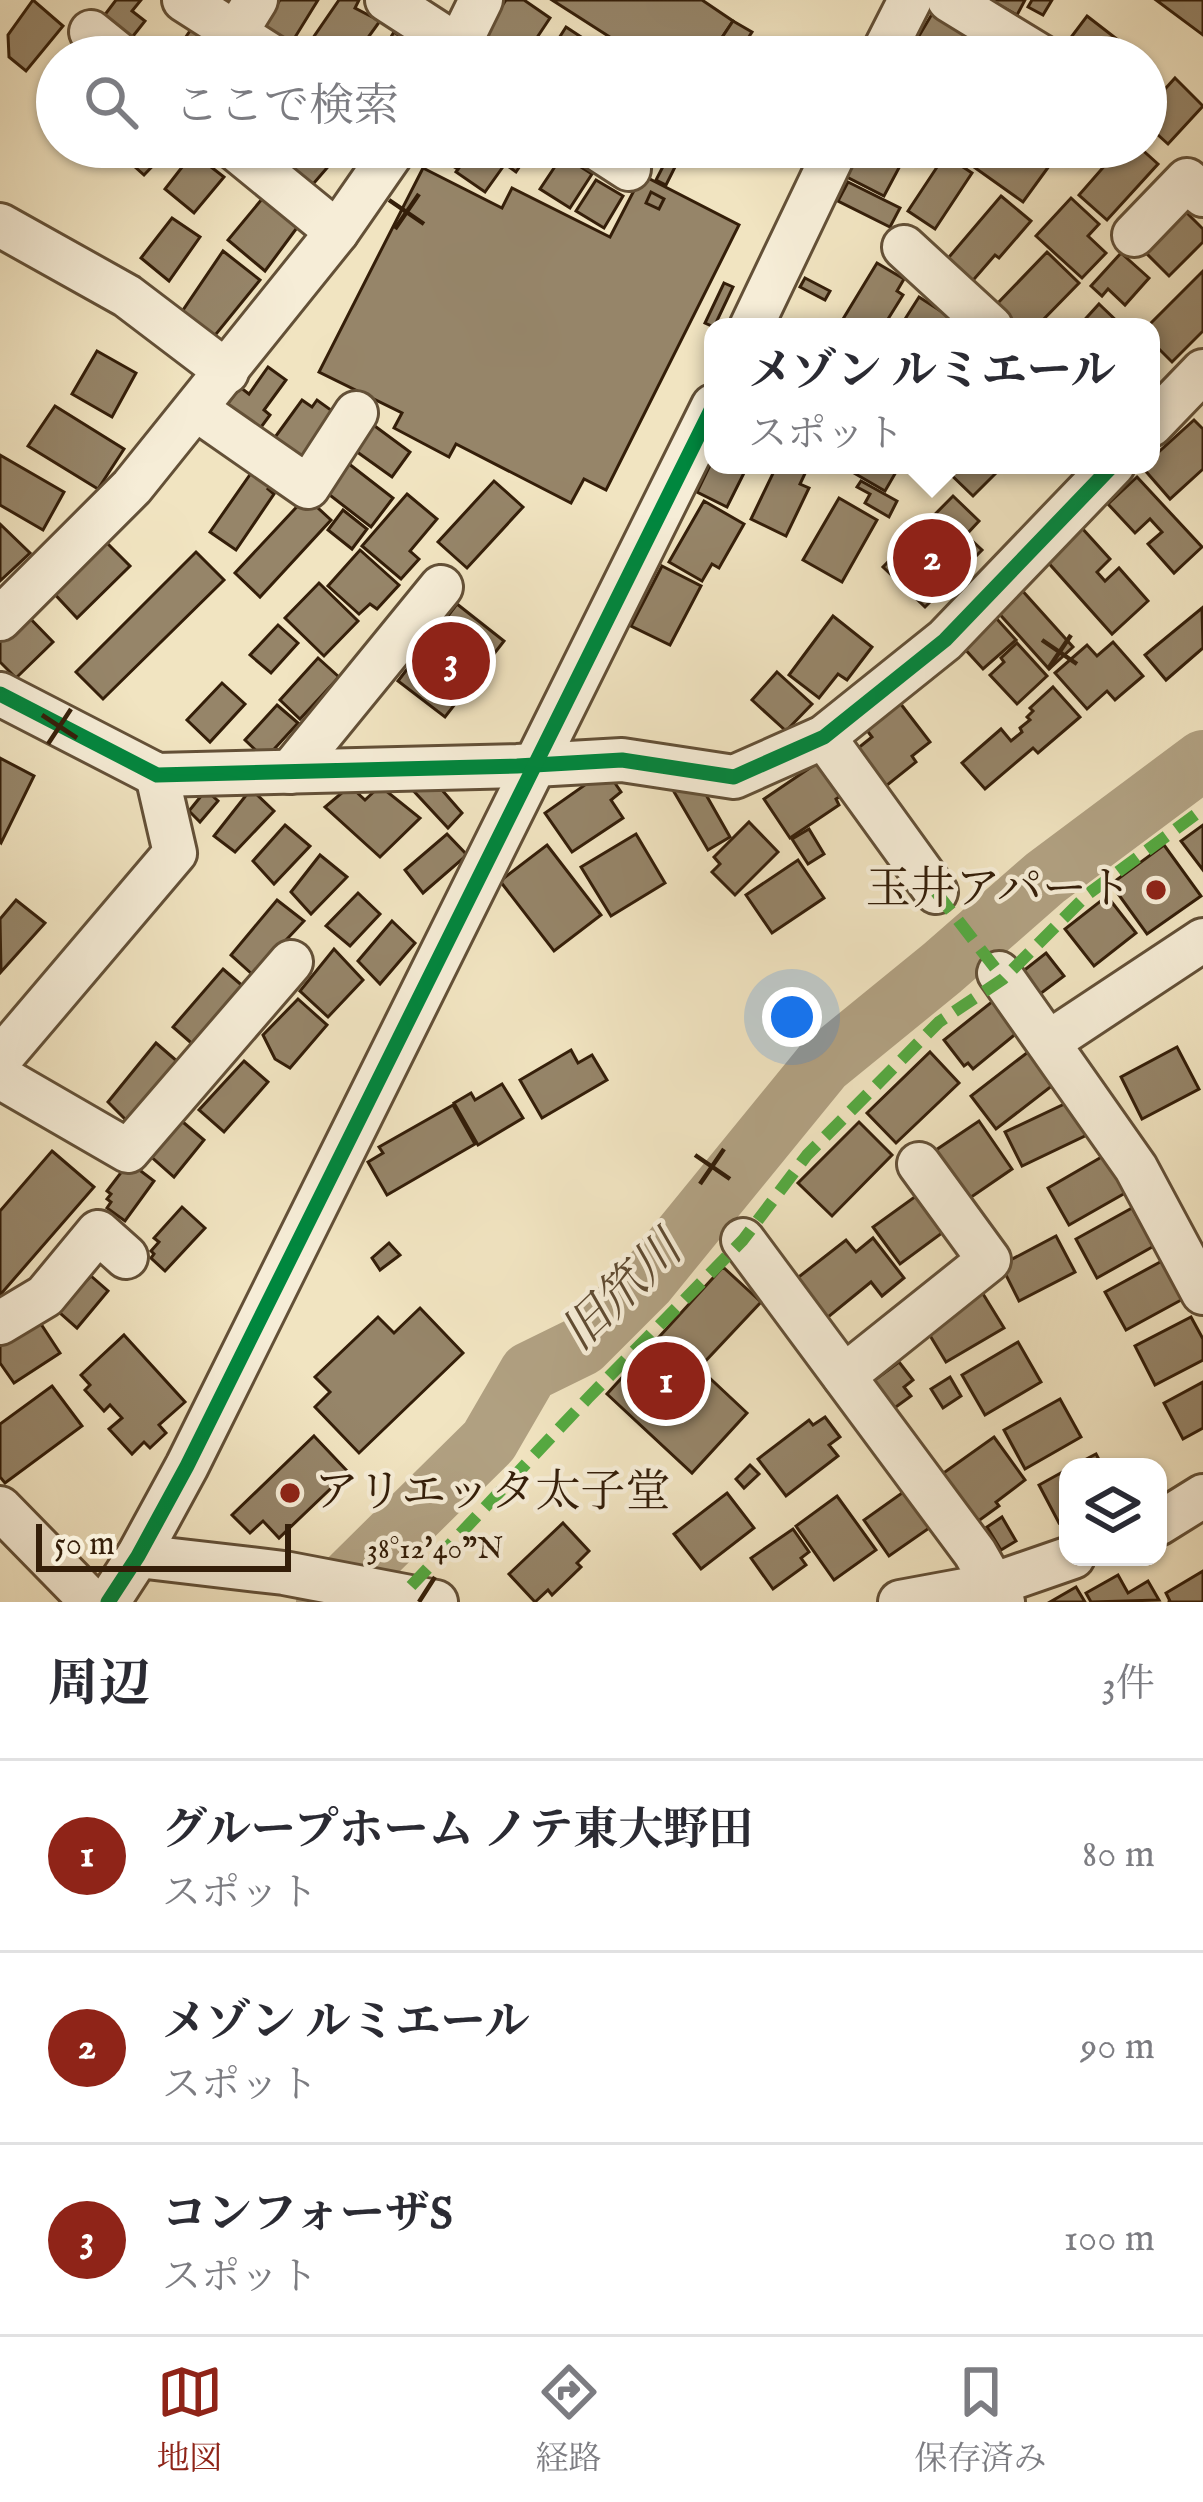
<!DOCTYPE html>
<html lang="ja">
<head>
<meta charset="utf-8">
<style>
  body { margin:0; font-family:"IM FELL English","Noto Serif JP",serif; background:#f2f2f3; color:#2b2b33 }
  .controls { position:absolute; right:36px; bottom:36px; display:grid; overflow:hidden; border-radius:24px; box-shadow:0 3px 9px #0004 }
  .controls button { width:108px; height:108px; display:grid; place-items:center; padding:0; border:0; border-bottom:3px solid #e1e1e2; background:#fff; color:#2b2b33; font:60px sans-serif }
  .scale { position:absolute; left:36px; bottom:30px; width:255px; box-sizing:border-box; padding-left:12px; border:6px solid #341e09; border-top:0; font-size:33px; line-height:42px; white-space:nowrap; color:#341e09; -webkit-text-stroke:9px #f6edd7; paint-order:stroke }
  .you { position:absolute; left:792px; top:1017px; width:42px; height:42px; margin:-30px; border:9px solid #fff; border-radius:50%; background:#1a73e8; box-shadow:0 0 0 18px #1a73e833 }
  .badge { display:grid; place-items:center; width:78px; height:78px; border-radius:50%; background:#8f2418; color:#fff; font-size:39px; font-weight:700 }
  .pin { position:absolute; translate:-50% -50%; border:6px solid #fff; box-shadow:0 3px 12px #0006 }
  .popup { position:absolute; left:704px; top:318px; width:456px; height:156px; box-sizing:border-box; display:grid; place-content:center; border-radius:24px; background:#fff; filter:drop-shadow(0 3px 9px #0005); font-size:39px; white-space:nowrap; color:#7c7c81 }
  .popup b { font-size:45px; color:#2b2b33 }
  .popup::after { content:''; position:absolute; left:50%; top:100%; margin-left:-24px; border:24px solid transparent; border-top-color:#fff }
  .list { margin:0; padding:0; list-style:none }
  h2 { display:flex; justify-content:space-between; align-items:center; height:156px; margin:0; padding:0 48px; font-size:51px }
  h2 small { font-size:39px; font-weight:400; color:#7c7c81 }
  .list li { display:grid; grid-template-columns:78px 1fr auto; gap:36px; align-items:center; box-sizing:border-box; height:192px; padding:0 48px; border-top:3px solid #e1e1e2 }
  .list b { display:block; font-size:45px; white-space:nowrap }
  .list p { margin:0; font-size:39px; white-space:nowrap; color:#7c7c81 }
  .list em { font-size:39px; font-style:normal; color:#7c7c81 }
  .icon { flex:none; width:66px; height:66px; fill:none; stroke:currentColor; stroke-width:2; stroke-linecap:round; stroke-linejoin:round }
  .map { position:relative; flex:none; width:1203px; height:1602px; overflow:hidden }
  .search { position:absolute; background:#fff; box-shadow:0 3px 9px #0004; left:36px; right:36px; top:36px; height:132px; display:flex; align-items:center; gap:30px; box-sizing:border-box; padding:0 42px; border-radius:66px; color:#7c7c81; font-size:45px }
  .sheet { height:732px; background:#fff }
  nav { display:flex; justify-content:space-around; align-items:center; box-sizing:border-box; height:168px; border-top:3px solid #e1e1e2; background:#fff; font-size:33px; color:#7c7c81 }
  nav a { display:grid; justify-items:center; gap:6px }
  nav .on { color:#8f2418 }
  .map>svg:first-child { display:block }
</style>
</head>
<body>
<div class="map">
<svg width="1203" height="1602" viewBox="0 0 1203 1602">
  <rect width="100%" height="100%" fill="#f1e4c1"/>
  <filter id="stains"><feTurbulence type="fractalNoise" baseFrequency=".00167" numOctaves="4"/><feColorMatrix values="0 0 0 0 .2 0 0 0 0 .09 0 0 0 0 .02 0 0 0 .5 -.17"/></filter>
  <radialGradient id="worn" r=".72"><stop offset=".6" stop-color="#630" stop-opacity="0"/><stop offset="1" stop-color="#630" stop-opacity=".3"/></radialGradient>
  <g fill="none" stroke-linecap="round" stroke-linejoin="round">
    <polyline stroke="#b1a182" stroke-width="60" points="326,1602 489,1441 529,1372 582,1346 646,1282 823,1065 942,968 1045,878 1203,760"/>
  </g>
  <g fill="#968569" stroke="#341e09" stroke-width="3">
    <polygon points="33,0 63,26 26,71 9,57 8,35"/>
    <polygon points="116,0 141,0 132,11 145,21 126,45 100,21"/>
    <polygon points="280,0 318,0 289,47 262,29"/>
    <polygon points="339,0 359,0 355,8 380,21 354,57 312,57 304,51"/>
    <polygon points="506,0 524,0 550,18 524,57 497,57 477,44"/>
    <polygon points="552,0 702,0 733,21 709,57 641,57"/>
    <polygon points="990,0 1025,0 1017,15"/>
    <polygon points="1032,0 1052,0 1043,15 1028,7"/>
    <polygon points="1156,0 1203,0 1203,35"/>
    <polygon points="932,14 1001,57 919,57 910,51"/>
    <polygon points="1087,16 1140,57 1071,57 1075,51 1066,44"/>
    <polygon points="733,21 752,32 736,57 709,57"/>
    <polygon points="194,25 225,47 217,57 172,57"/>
    <polygon points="566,27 607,54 604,57 547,57"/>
    <polygon points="394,32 424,53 421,57 379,57"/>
    <polygon points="1175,78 1203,106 1168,144 1146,124 1146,110"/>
    <polygon points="119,147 171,147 144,175 116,150"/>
    <polygon points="288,147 345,147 308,190 275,164"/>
    <polygon points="419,147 468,147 456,168"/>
    <polygon points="474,147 533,147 516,172 505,164 485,192 456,172"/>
    <polygon points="673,147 685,147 666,185 656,180"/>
    <polygon points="858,147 910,147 884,196 843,175"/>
    <polygon points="984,147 1031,147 1052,162 1023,202 971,165"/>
    <polygon points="1121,147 1139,147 1158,164 1107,220 1079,195"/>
    <polygon points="193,153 224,177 194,213 165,189"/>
    <polygon points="945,155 972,173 935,229 908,211"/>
    <polygon points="560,159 570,166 573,162 592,174 570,208 540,189"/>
    <polygon points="423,168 502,208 512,188 610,237 642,175 739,225 606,490 584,479 571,503 456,444 449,457 394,428 402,413 319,372"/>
    <polygon points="596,180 623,196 604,228 576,211"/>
    <polygon points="848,182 900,208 890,227 838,201"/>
    <polygon points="651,192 664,199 659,209 646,203"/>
    <polygon points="1001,196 1031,221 999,258 995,255 969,285 944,263"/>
    <polygon points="1071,198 1099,224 1088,236 1106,253 1082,278 1036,236"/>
    <polygon points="262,199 299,225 265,271 228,240"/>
    <polygon points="1179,205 1203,229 1203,242 1169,276 1139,246"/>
    <polygon points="172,218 200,237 169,281 141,258"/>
    <polygon points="223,251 260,280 208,344 177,319"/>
    <polygon points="1047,252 1079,283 1036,327 1020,327 996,305"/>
    <polygon points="1121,253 1149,278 1125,305 1108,289 1102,296 1091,286"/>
    <polygon points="877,263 904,279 897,291 903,295 883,327 845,327 840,324"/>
    <polygon points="1203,271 1203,331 1172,362 1151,341 1151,327 1147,327"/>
    <polygon points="805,278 830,291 825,300 800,287"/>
    <polygon points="724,283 733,287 714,327 705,323"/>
    <polygon points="919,297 950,317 943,327 900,327"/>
    <polygon points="1099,304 1123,327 1078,327"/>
    <polygon points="97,351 136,373 112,417 72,394"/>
    <polygon points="268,367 286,380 264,410 270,415 259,430 225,407 240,387 249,394"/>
    <polygon points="302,400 312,407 317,400 335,413 301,460 273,440"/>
    <polygon points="55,406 124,449 98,489 28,446"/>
    <polygon points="1194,420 1203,429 1203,469 1170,499 1142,467 1151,465 1151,459"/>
    <polygon points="368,421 410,452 392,477 353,449"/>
    <polygon points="0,455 64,492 43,530 0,505"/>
    <polygon points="713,459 713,465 748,465 727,507 697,492"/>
    <polygon points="344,460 393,498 371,527 322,489"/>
    <polygon points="777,465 809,465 800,484 809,488 786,536 751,519"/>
    <polygon points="859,465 885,465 896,472 885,491 854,473"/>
    <polygon points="941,465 1004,465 973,496"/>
    <polygon points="256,466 275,479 268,489 274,494 236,550 210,532"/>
    <polygon points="1137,477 1202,547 1174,573 1148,544 1162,532 1150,519 1135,533 1108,504"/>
    <polygon points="494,481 523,507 467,568 438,542"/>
    <polygon points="861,481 897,501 889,517 865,503 870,494 857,487"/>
    <polygon points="407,494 437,519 410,551 419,559 401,579 362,546"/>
    <polygon points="953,496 979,521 966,535 982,550 925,607 883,567"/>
    <polygon points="306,497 331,520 260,597 235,573"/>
    <polygon points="839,498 877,520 842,582 803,560"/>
    <polygon points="704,501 744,524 719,568 712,564 702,581 669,562"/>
    <polygon points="343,510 367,529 352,549 328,530"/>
    <polygon points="0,524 30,553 0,581"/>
    <polygon points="1081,527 1110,559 1097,572 1105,581 1119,568 1148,601 1112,634 1045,559"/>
    <polygon points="100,536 130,566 77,618 48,587"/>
    <polygon points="360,550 399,585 377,609 370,604 359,614 328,586"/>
    <polygon points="196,552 224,580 103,699 76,672"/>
    <polygon points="662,566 701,586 670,645 631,626"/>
    <polygon points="319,583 358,621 324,656 285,618"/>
    <polygon points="1019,587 1073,647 1049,669 995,609"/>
    <polygon points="457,604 504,641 445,717 398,681"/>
    <polygon points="1202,608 1203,648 1166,680 1145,655"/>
    <polygon points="21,609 53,642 16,678 0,662 0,630"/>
    <polygon points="833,616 872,647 847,680 838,674 819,698 789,675"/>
    <polygon points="996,618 1016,640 983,669 963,647"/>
    <polygon points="278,625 298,643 271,673 250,655"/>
    <polygon points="1113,642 1143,676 1115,700 1107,691 1087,709 1055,673 1087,645 1097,656"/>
    <polygon points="1017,643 1047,676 1017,704 990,675 1004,662 1001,658"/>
    <polygon points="318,658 339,677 300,719 280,700"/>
    <polygon points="777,672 812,704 786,731 752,700"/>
    <polygon points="222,683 245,704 210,742 187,720"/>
    <polygon points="1053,687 1080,717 1038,753 1033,748 985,789 962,763 1001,729 1011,741 1022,732 1020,728 1030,720 1027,717 1033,711 1030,708"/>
    <polygon points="900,703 930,742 912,756 916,762 881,790 852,753 872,737 866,729"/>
    <polygon points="277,705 298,723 265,759 245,740"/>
    <polygon points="826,757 848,791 836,799 839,805 790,838 764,799"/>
    <polygon points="0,758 34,776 1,843 0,842"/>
    <polygon points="606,770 621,792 611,800 623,818 572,852 545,813"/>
    <polygon points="435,782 462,813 448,828 409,786"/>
    <polygon points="684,784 701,786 730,837 708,850 673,790"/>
    <polygon points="350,786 365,800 380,786 420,818 380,857 325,807"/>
    <polygon points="251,789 274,811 235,852 214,836"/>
    <polygon points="206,790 218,801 200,822 189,811"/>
    <polygon points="749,822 778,852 735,895 712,872 720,864 714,857"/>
    <polygon points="285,825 310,846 274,884 253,861"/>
    <polygon points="1203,825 1203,870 1181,841"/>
    <polygon points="809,829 824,854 808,864 792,839"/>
    <polygon points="447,834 467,855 423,893 405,870"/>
    <polygon points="636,834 665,883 611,916 581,867"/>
    <polygon points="547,845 601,915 554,951 500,881"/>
    <polygon points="1164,845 1201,896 1147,934 1111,884"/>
    <polygon points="320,855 347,877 311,914 291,892"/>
    <polygon points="798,860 824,898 772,933 746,895"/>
    <polygon points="358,893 380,914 350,946 326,926"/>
    <polygon points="1107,896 1136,933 1094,966 1065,929"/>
    <polygon points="16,900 45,923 1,972 0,919"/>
    <polygon points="277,900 304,921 253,975 231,955"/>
    <polygon points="392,921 415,943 380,984 358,961"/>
    <polygon points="334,949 363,980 328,1017 300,991"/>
    <polygon points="1046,953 1064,976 1040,994 1022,972"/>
    <polygon points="223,969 245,988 196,1047 173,1027"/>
    <polygon points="298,999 327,1025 290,1068 275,1059 263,1035"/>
    <polygon points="993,1001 1018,1032 973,1069 968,1063 964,1066 944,1040"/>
    <polygon points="156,1043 178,1062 128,1122 108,1102"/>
    <polygon points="1177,1047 1199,1089 1142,1119 1121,1077"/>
    <polygon points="571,1050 578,1063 592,1055 607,1080 542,1118 520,1080"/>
    <polygon points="930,1052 959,1083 896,1143 867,1113"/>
    <polygon points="1028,1052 1053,1085 996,1129 971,1096"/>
    <polygon points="244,1061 268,1082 224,1132 199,1110"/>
    <polygon points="502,1084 523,1118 478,1145 454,1103 471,1093 475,1100"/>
    <polygon points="1075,1099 1091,1133 1022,1166 1005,1132"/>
    <polygon points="453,1105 475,1144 387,1195 368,1162 383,1153 379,1147"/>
    <polygon points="177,1117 204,1140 174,1177 147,1153"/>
    <polygon points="979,1121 1012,1169 964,1202 930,1154"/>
    <polygon points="859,1122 892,1155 832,1216 798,1183"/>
    <polygon points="52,1151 94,1187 0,1295 0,1211"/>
    <polygon points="1105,1155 1127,1192 1069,1225 1048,1188"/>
    <polygon points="129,1162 154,1181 125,1221 107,1208 111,1202 107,1199 111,1194 107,1191"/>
    <polygon points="916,1196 942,1233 900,1264 873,1227"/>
    <polygon points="182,1207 205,1228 165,1271 151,1258 154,1254 151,1251 159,1242 154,1238"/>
    <polygon points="1132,1208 1154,1246 1097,1278 1076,1239"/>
    <polygon points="1056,1236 1075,1272 1019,1301 1001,1265"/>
    <polygon points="873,1238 904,1278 882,1296 871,1282 822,1322 791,1283 846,1240 856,1252"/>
    <polygon points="389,1243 400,1255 380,1270 372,1258"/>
    <polygon points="1162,1261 1183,1299 1126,1330 1105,1292"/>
    <polygon points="723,1267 761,1302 699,1368 747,1413 692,1473 607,1394"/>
    <polygon points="91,1276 108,1291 77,1328 50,1304 70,1281 79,1288"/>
    <polygon points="980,1289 1004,1328 946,1362 923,1324"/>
    <polygon points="420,1308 463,1353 359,1453 315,1407 330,1392 315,1377 378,1317 394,1333"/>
    <polygon points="1191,1317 1203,1339 1203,1360 1155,1385 1135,1346"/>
    <polygon points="37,1318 60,1353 14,1383 0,1363 0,1342"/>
    <polygon points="124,1335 185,1402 159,1425 166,1433 150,1448 144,1442 132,1454 109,1429 122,1418 110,1405 104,1411 85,1390 90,1385 81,1375"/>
    <polygon points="1018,1342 1041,1382 985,1415 962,1375"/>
    <polygon points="899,1362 913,1380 904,1387 911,1396 889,1412 868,1385"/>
    <polygon points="950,1377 961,1396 943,1408 931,1389"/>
    <polygon points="1203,1382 1203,1428 1183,1439 1164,1403"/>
    <polygon points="52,1386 82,1426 5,1483 0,1477 0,1424"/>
    <polygon points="1060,1399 1081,1437 1025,1469 1004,1430"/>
    <polygon points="825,1417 840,1437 829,1445 838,1456 786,1496 758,1459 809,1420 813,1425"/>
    <polygon points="314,1436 348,1472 279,1538 263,1521 250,1533 232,1515"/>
    <polygon points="994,1437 1025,1480 996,1502 999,1506 970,1527 935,1479"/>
    <polygon points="1096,1454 1103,1467 1071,1467"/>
    <polygon points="750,1465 759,1474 744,1488 736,1479"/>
    <polygon points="1068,1469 1068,1518 1059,1523 1039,1485"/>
    <polygon points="909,1488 935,1524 889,1556 864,1520"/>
    <polygon points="727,1493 754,1528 701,1569 674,1534"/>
    <polygon points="837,1496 876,1550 834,1580 796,1526"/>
    <polygon points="1002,1517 1016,1541 1001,1550 987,1527"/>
    <polygon points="563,1523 589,1551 577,1563 581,1567 552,1595 548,1590 535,1602 509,1574"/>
    <polygon points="793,1529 809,1552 801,1558 806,1565 773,1589 751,1558"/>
    <polygon points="1203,1571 1203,1602 1168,1602 1170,1601 1166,1593"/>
    <polygon points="1118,1575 1128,1593 1148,1581 1159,1600 1091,1602 1086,1593"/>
    <polygon points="1076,1587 1085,1602 1050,1602"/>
  </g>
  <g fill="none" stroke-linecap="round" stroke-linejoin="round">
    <defs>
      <g id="minor">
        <polyline points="184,0 273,57"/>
        <polyline points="387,0 458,46"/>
        <polyline points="949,0 1042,57"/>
        <polyline points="91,32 122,57"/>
        <polyline points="235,34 256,0"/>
        <polyline points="453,57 481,0"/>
        <polyline points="881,57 910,0"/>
        <polyline points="233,147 337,232"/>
        <polyline points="595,147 629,169"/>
        <polyline points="0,225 127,296 227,372"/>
        <polyline points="1134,235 1187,180 1203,195"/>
        <polyline points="904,247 991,327"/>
        <polyline points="751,327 837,147"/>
        <polyline points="196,409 308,487 356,413"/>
        <polyline points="1151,425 1203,371"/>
        <polyline points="0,619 132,487 337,232 396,147"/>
        <polyline points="0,694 157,775 517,766 622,760 734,777 824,737 945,640 1113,465"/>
        <polyline points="824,737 936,892"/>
        <polyline points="290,772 441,587"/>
        <polyline points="999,973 1136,1168 1203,1293"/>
        <polyline points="1049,1042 1203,940"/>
        <polyline points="0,1059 175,853 157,775"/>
        <polyline points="0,1077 128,1151 291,962"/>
        <polyline points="743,1240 975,1553 1003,1602"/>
        <polyline points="0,1323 45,1296 98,1232 126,1257"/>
        <polyline points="844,1376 989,1260 919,1164"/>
        <polyline points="0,1508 92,1602"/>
        <polyline points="1158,1524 1203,1496"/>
        <polyline points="138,1556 284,1573 436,1602"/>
        <polyline points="108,1602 138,1556 187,1466 713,406"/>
        <polyline points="900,1602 992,1585 1073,1557"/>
      </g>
    </defs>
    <use href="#minor" stroke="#635037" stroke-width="48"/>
    <use href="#minor" stroke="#f6edd7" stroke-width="42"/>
    <g stroke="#54aa41" stroke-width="12" stroke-dasharray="24 12" stroke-linecap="butt">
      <polyline points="936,892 999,973"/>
      <polyline points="411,1586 588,1398 743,1240 807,1155 939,1022 1003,979 1088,894 1203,809"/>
    </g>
    <defs>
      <g id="cycleway">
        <polyline points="0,694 157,775 517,766 622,760 734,777 824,737 945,640 1113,465"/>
        <polyline points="108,1602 138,1556 187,1466 713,406"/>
      </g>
    </defs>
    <use href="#cycleway" stroke="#f6edd7" stroke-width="22"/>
    <use href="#cycleway" stroke="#00873e" stroke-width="15"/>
  </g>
  <path fill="none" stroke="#341e09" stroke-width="4.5" d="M389,200L424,224M395,229L419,194M1042,640L1077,664M1048,669L1071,635M42,715L77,738M48,744L71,709M695,1155L730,1179M700,1184L724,1149M419,1602L435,1577"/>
  <g fill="#8f2418" stroke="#f6edd7" stroke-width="4.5">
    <circle cx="1156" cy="890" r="12"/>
    <circle cx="290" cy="1493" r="12"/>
  </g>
  <g text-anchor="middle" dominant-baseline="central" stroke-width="9" stroke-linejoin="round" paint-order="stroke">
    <g font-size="45" fill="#341e09" stroke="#f6edd7" text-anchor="end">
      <text x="1132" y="890">玉井アパート</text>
      <text x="314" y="1493" text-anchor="start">アリエッタ太子堂</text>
    </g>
    <g font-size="48" font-style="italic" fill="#604c33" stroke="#f6edd7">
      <text transform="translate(623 1293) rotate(-44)">旧笊川</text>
    </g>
  </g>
  <g font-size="30" text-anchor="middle" fill="#341e09" stroke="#f6edd7" stroke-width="9" stroke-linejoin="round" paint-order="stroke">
    <text x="435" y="1558">38°12'40"N</text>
  </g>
  <rect width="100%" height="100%" filter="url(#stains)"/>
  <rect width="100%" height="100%" fill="url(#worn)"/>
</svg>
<div class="controls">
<button><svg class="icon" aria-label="layers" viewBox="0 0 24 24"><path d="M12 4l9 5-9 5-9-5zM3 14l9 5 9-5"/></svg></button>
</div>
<div class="scale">50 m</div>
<div class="you"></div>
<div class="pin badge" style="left:666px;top:1381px">1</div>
<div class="pin badge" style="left:932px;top:558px">2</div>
<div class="popup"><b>メゾン ルミエール</b>スポット</div>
<div class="pin badge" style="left:451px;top:661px">3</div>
<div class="search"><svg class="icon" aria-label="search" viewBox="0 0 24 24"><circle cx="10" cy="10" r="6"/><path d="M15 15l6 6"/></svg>ここで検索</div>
</div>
<section class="sheet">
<h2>周辺<small>3件</small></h2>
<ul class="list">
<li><span class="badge">1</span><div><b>グループホーム ノテ東大野田</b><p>スポット</p></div><em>80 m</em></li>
<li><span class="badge">2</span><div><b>メゾン ルミエール</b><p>スポット</p></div><em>90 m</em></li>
<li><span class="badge">3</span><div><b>コンフォーザS</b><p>スポット</p></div><em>100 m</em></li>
</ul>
</section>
<nav>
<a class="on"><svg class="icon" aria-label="map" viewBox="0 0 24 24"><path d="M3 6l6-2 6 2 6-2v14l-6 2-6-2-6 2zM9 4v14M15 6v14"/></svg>地図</a>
<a><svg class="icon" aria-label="directions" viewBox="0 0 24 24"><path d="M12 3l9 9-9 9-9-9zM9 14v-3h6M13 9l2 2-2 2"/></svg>経路</a>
<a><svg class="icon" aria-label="saved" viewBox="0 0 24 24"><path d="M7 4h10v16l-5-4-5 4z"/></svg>保存済み</a>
</nav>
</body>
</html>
